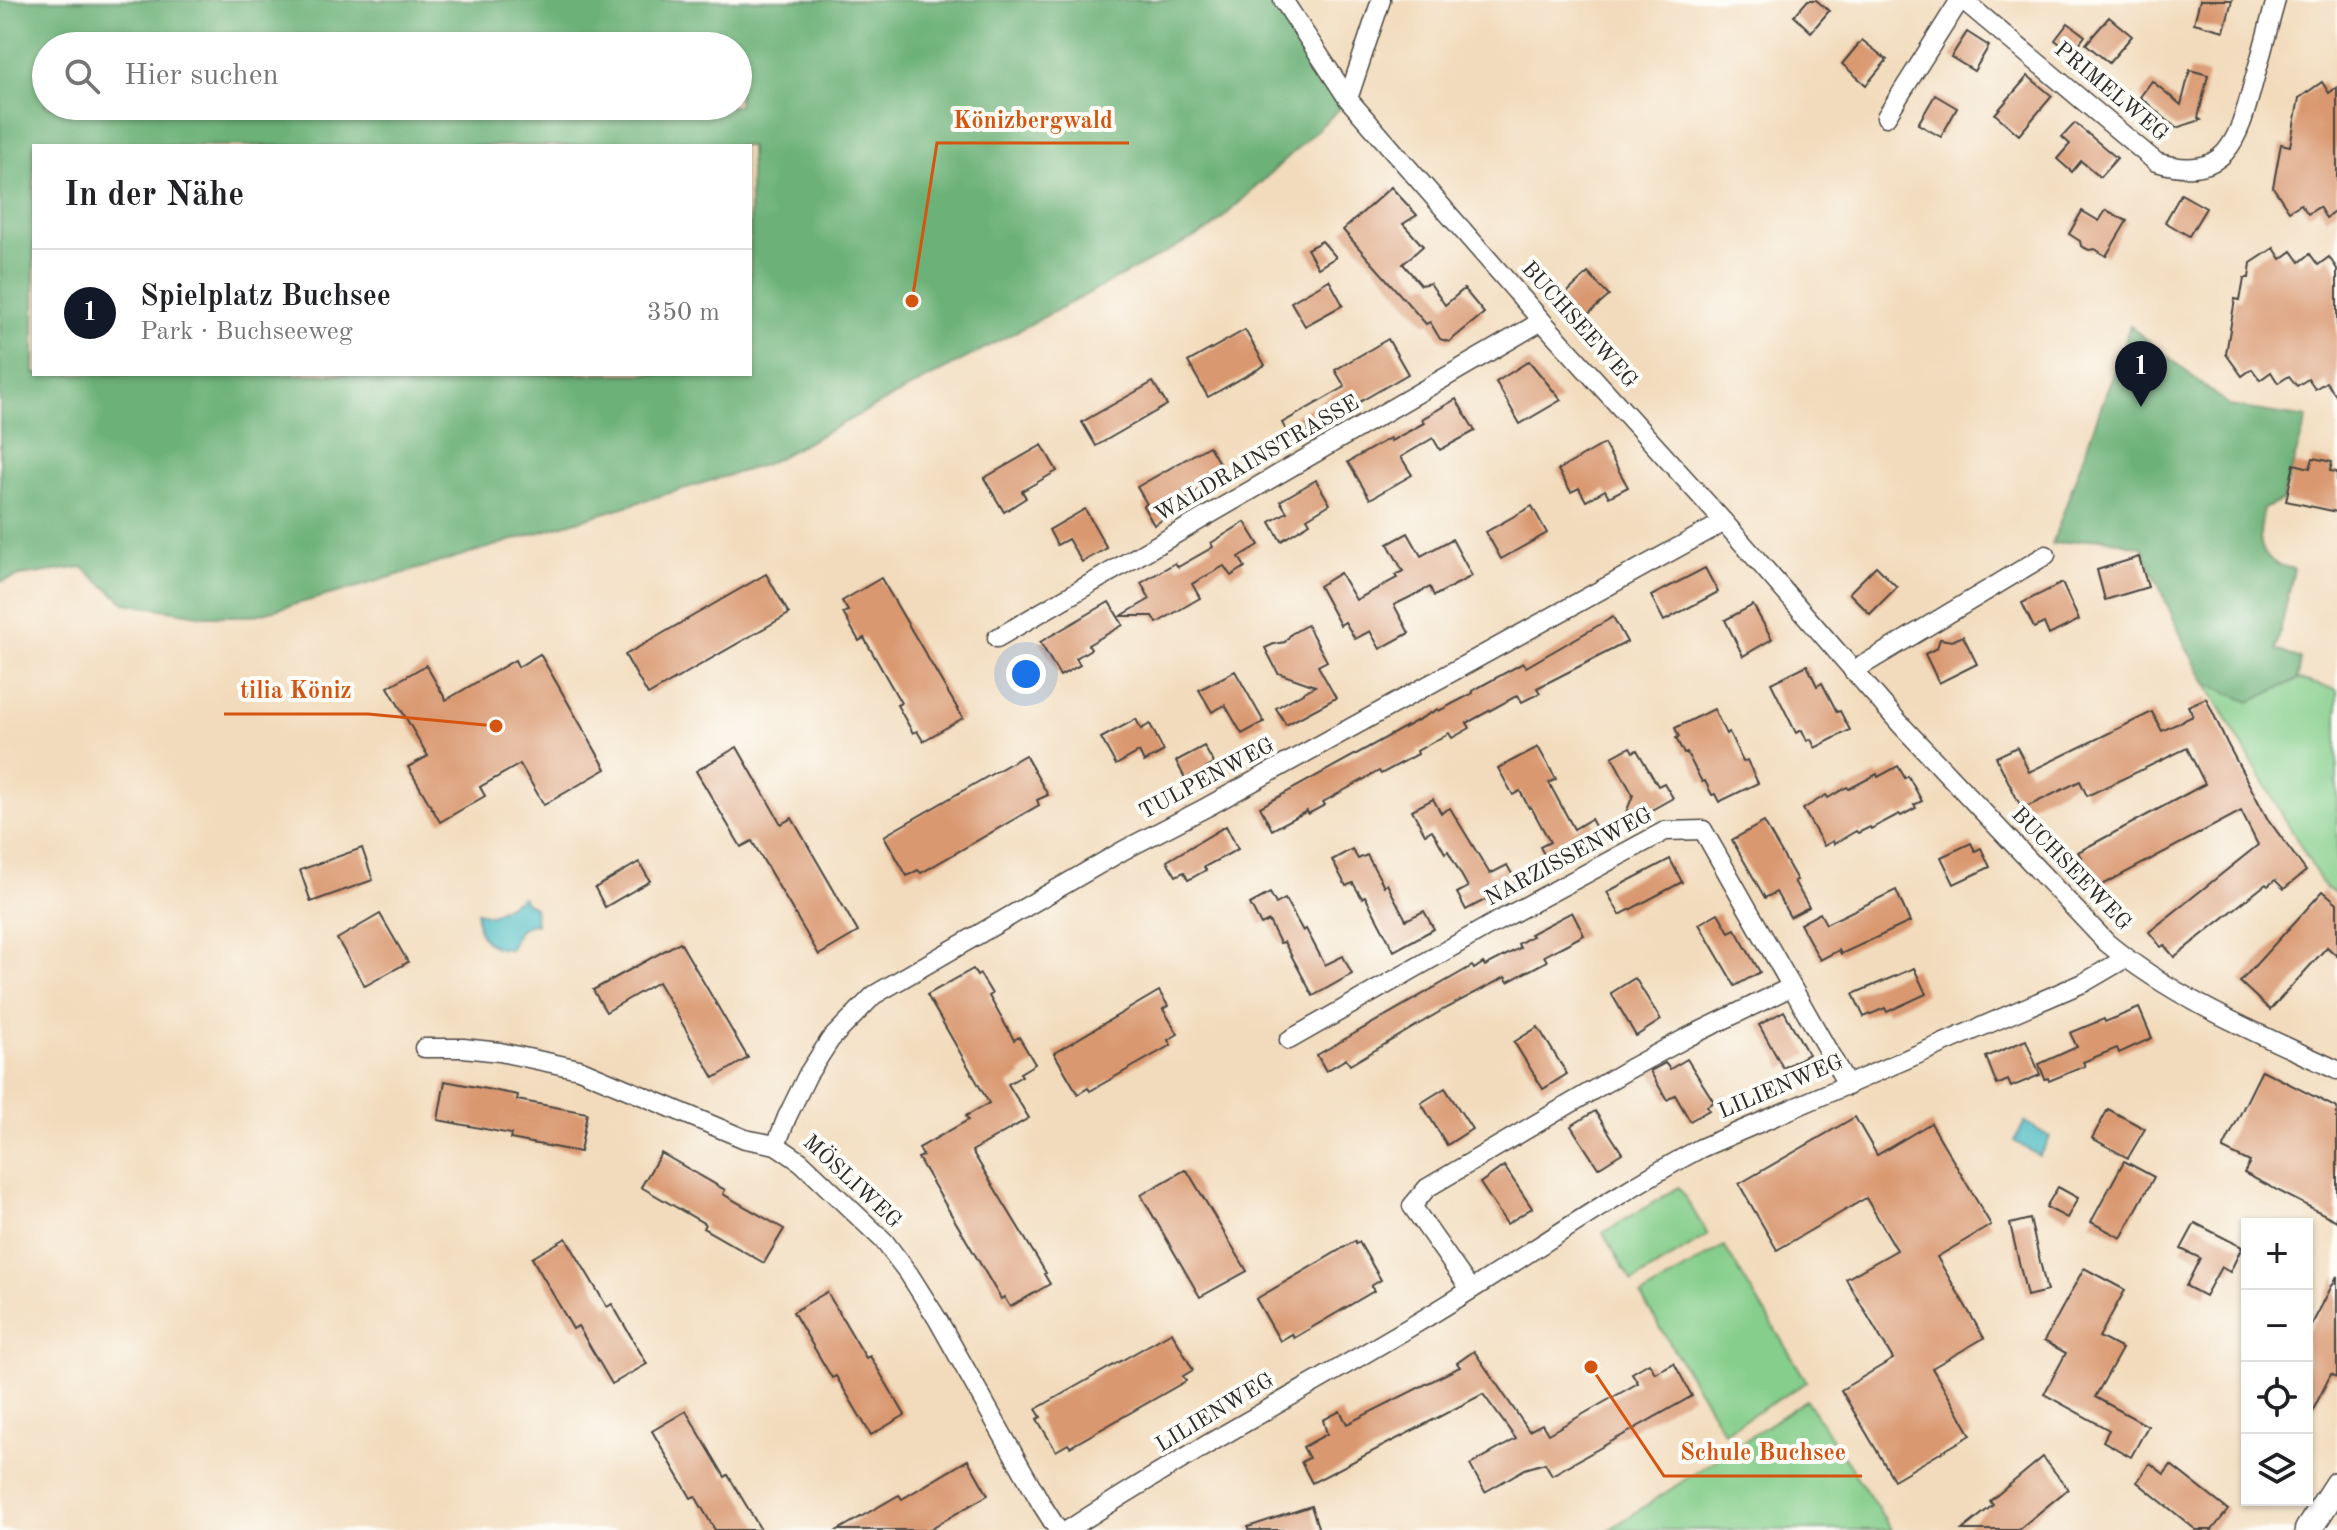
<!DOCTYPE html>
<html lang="de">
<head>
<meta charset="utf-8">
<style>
  body { margin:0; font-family:"Old Standard TT",serif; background:#f2f2f2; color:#202124 }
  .controls { position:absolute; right:24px; bottom:24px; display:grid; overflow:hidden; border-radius:0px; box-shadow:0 2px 6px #0004 }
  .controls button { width:72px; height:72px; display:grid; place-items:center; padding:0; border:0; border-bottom:2px solid #e0e0e0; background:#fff; color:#202124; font:40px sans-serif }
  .you { position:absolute; left:1026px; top:674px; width:28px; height:28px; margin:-20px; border:6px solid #fff; border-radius:50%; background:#1a73e8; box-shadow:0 0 0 12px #1a73e833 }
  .badge { display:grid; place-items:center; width:52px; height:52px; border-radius:50%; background:#111827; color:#fff; font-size:26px; font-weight:700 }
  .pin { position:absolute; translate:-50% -66px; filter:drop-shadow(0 2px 4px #0008) }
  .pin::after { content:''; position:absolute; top:42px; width:28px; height:24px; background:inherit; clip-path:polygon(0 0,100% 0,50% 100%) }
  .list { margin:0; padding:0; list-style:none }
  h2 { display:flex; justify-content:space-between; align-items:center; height:104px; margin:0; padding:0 32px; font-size:34px }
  h2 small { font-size:26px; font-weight:400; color:#757577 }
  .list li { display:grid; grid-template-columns:52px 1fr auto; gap:24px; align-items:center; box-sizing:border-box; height:128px; padding:0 32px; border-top:2px solid #e0e0e0 }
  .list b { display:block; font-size:30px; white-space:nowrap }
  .list p { margin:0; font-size:26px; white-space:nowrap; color:#757577 }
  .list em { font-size:26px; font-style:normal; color:#757577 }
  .icon { flex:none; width:44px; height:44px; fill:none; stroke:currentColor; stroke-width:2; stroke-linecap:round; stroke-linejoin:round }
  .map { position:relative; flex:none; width:2337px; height:1530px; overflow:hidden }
  .search { position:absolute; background:#fff; box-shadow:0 2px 6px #0004; left:32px; top:32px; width:720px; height:88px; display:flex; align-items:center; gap:20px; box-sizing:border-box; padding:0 28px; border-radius:44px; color:#757577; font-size:30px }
  .panel { position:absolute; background:#fff; box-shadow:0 2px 6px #0004; left:32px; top:144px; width:720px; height:232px; border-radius:0px }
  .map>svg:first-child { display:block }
</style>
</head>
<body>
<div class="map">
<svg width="2337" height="1530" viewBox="0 0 2337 1530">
  <rect width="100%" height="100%" fill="#fdfcf7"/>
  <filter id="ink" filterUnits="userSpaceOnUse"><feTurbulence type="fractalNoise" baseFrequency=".0125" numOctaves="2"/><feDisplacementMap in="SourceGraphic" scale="16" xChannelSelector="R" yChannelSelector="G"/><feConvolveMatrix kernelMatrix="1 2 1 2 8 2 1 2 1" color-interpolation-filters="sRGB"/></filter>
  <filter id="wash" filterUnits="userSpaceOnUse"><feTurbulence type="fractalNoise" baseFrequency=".006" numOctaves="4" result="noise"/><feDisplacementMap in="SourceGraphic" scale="32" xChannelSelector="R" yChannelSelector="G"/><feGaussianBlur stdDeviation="1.8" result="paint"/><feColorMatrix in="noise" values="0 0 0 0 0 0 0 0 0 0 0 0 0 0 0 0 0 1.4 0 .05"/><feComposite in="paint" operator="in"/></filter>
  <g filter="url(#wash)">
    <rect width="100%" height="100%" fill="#f2dbbc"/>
    <g fill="#85ce8b" stroke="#587c5b" stroke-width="2">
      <polygon points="2298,679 2337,690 2337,894 2325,888 2206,683 2250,702"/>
      <polygon points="1679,1187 1708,1235 1632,1282 1603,1233"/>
      <polygon points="1724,1246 1807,1382 1724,1432 1641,1296"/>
      <polygon points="1806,1400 1892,1530 1609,1530"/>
    </g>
    <g fill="#6cb177" stroke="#4c6e51" stroke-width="2" fill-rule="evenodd">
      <path d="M0,0H1277L1313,63L1349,100L1212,228L766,464L351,589L252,616H205L125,603L82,567L20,576L0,582ZM46,46H738V106H46ZM34,146H750V374H34Z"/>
      <path d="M2130,326L2229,406L2307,418L2282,501L2263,509C2260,526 2255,553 2275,563C2280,566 2288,567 2294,569L2276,650L2300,659L2298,679L2250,702L2206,683L2187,649L2142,547L2103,538L2052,544Z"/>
    </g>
    <g fill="#4ebcc3" stroke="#3c7477" stroke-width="2">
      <path d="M522,897L526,903L534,907L536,924C520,924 514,935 511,949C488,950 475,935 477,912L491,915Z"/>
      <polygon points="2025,1122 2050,1137 2039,1156 2014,1141"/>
    </g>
    <g id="blocks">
      <g fill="#d99870">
        <polygon points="1808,0 1816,0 1829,11 1811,32 1794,16"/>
        <polygon points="2200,0 2232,0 2224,31 2194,23"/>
        <polygon points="2109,17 2132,36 2109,63 2086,44"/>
        <polygon points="2068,23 2085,36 2072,53 2055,40"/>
        <polygon points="1967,32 1989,46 1974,71 1951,57"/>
        <polygon points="1862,40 1887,60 1866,85 1842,64"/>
        <polygon points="2190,70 2208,75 2198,118 2201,120 2176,128 2140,97 2152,81 2181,105"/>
        <polygon points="2028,76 2052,96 2019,135 1995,114"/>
        <polygon points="2322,82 2329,93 2337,87 2337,210 2326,218 2319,207 2308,214 2301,204 2289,211 2273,187 2281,144 2290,146 2299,98"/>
        <polygon points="1935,95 1957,108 1941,137 1918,124"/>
        <polygon points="2075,123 2117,158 2100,177 2081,161 2072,172 2057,159 2070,144 2062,137"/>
        <polygon points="1391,187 1417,215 1403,224 1423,246 1403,264 1421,285 1430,283 1445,305 1464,289 1484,313 1449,342 1440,339 1430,322 1426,324 1343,230"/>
        <polygon points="2181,194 2206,208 2189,236 2165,222"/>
        <polygon points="2106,210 2127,221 2106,256 2095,249 2089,250 2081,246 2080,241 2069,234 2082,211 2099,221"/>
        <polygon points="1322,241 1336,257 1318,268 1307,249"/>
        <polygon points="2274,248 2281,259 2292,251 2300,262 2310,254 2318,265 2329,257 2337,269 2337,397 2326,382 2315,389 2308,379 2297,386 2289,376 2278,383 2271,372 2260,380 2252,369 2242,376 2226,354 2235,299 2240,300 2244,278 2249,278 2251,263"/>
        <polygon points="1588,273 1609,296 1577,324 1557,302"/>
        <polygon points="1329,280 1343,305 1305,326 1291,302"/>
        <polygon points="1245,330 1265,365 1208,397 1188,362"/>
        <polygon points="1388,339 1408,374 1292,441 1282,423 1345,387 1335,370"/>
        <polygon points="1529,361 1561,400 1520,424 1496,382"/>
        <polygon points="1153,382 1167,405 1096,446 1082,422"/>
        <polygon points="1456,399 1475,431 1440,450 1433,438 1401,457 1412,475 1370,499 1348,462 1390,438 1391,441 1424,423 1422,419"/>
        <polygon points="1604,444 1628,487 1609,497 1605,490 1586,501 1579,488 1571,492 1558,470"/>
        <polygon points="1042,445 1057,471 1022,491 1026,498 1004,512 984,478"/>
        <polygon points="1209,446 1226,475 1170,508 1173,513 1154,525 1143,506 1147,504 1137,487"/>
        <polygon points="2313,458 2332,462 2330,471 2337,472 2337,512 2286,501 2294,464 2310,468"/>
        <polygon points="1316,480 1330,504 1307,518 1310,523 1281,541 1270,522 1287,512 1280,501"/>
        <polygon points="1532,506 1547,533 1501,559 1486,532"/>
        <polygon points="1085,509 1107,548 1082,562 1068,539 1057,545 1049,530"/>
        <polygon points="1245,522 1259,545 1239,557 1245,567 1231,576 1224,566 1192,584 1200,598 1157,623 1153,616 1121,616 1150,599 1141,583 1175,563 1178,567 1213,547 1211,543"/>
        <polygon points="1408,533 1421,556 1452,539 1472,576 1434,596 1430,587 1394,605 1409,633 1380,649 1370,631 1355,639 1345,622 1340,625 1319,586 1340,573 1356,600 1397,578 1395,575 1403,571 1388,544"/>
        <polygon points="2139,557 2148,587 2105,600 2097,570"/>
        <polygon points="1876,566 1897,587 1870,614 1849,593"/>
        <polygon points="1705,568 1718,592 1664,621 1651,596"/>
        <polygon points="766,574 789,614 648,695 625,655"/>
        <polygon points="881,578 963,718 923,741 917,731 913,733 897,705 901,703 864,638 859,641 843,613 848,611 842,601"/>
        <polygon points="2062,583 2079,620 2049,635 2044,623 2034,628 2022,603"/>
        <polygon points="1109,602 1123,625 1088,645 1091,649 1076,658 1080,665 1060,676 1040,642"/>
        <polygon points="1753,605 1772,639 1743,656 1725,620"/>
        <polygon points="1613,617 1627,642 1537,688 1540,693 1522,702 1518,695 1467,723 1470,728 1452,738 1449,733 1417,751 1418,754 1381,774 1379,771 1323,802 1325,805 1308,814 1307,811 1272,830 1260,807 1438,709 1439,711 1473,693 1472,691 1523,663 1526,667"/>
        <polygon points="1307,625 1327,661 1318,666 1336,698 1286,725 1276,708 1315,686 1278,673 1265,648 1274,644 1285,642 1291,634"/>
        <polygon points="1963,636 1977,664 1939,683 1925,654 1937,648 1940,639 1952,641"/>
        <polygon points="540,654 606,769 544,805 520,764 480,787 485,796 440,822 408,767 428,756 388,687 426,665 446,700 515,660 518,667"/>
        <polygon points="1807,665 1817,686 1822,683 1837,712 1840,711 1850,730 1815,748 1811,739 1807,741 1802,730 1796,733 1771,683"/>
        <polygon points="1235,671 1264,722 1242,734 1225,705 1212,712 1199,690"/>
        <polygon points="2206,698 2227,743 2267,818 2306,871 2284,889 2275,880 2268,886 2266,884 2174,957 2164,945 2161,947 2149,932 2258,845 2241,811 2097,888 2078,852 2205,784 2187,748 2087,796 2080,781 2022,809 1996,757 2017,747 2029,772 2152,712 2162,731 2193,716 2188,706"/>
        <polygon points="1714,709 1726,734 1729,732 1743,762 1747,760 1758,783 1719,802 1715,794 1712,795 1705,781 1702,782 1687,753 1684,754 1676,738 1679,737 1675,728"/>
        <polygon points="1136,719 1141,729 1150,724 1164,751 1144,762 1139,752 1116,765 1101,738"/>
        <polygon points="1204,746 1214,764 1186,780 1176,761"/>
        <polygon points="737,747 781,824 792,818 858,932 819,955 752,841 741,847 696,771"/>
        <polygon points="1538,747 1556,779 1549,783 1574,829 1591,819 1601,837 1549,864 1540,847 1550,842 1531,807 1529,808 1520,791 1513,795 1498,768"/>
        <polygon points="1630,747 1633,752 1637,750 1658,786 1664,783 1673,798 1639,817 1624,818 1633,795 1612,757"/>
        <polygon points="1025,755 1048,795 1037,800 1039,805 921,873 918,870 907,876 884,836"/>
        <polygon points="1898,766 1905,778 1908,776 1922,801 1914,805 1916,808 1901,816 1899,814 1871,829 1870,827 1858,833 1856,831 1834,844 1833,841 1824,846 1803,809 1826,795 1828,798 1847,787 1849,789 1877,774 1878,777"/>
        <polygon points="1433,799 1441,813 1450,808 1490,874 1507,865 1517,883 1466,910 1457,893 1468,887 1448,851 1445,853 1432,830 1425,834 1412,810"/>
        <polygon points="1764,822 1797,880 1794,881 1809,907 1790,917 1776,892 1765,898 1732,840"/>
        <polygon points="1226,826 1238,849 1204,867 1206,870 1188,880 1184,872 1176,876 1167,861"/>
        <polygon points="1971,843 1975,851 1981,848 1990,867 1954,884 1941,857"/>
        <polygon points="362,848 373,880 311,902 300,870"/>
        <polygon points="1352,849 1358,859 1367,855 1384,886 1387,884 1406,920 1424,911 1434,929 1394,951 1365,896 1362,898 1353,883 1346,886 1332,860"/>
        <polygon points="1670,859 1682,882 1620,915 1607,892"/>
        <polygon points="639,862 650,881 605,907 595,888"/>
        <polygon points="1896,890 1910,922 1841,954 1839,950 1820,960 1800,924 1820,913 1826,924"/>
        <polygon points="2323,891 2337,903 2337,956 2327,947 2270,1010 2240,982"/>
        <polygon points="1270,893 1276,904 1285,899 1303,931 1306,929 1325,965 1343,956 1352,974 1313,996 1284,942 1280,943 1269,921 1261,925 1250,904"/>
        <polygon points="1572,912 1584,935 1544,956 1547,961 1508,982 1505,977 1446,1008 1350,1065 1346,1059 1326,1071 1317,1055 1472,966 1474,969 1483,963 1485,966 1520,948 1518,944 1532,936 1530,934"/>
        <polygon points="1718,913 1729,932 1735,929 1760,972 1735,986 1699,924"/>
        <polygon points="380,914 408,962 365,986 337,939"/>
        <polygon points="680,942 748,1058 714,1078 658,982 606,1012 593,990"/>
        <polygon points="1914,968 1926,994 1887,1012 1885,1008 1864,1017 1853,994"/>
        <polygon points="973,969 977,976 980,974 992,994 989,996 1014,1040 1019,1037 1035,1064 1020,1073 1022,1076 1008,1084 1029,1118 972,1151 1046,1273 1044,1274 1050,1284 1010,1307 1004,1297 1001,1299 918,1158 923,1156 919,1148 968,1120 966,1116 989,1103 927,995"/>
        <polygon points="1635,978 1661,1020 1636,1036 1611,993"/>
        <polygon points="1159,991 1168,1006 1163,1009 1178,1034 1168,1040 1171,1045 1090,1091 1088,1088 1078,1094 1054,1053"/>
        <polygon points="2139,1008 2152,1038 2119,1053 2117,1048 2083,1062 2085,1066 2049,1081 2048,1078 2045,1079 2039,1064 2077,1047 2070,1033 2104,1019 2105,1022"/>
        <polygon points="1784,1011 1808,1054 1783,1068 1759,1025"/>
        <polygon points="1538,1027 1567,1074 1543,1089 1514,1042"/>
        <polygon points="2026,1040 2040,1075 2011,1087 2008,1080 1997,1085 1986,1057"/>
        <polygon points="1687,1059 1714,1102 1707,1106 1709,1110 1690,1121 1675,1095 1667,1100 1650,1071 1665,1063 1670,1069"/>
        <polygon points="2262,1070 2337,1108 2337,1221 2244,1173 2250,1162 2223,1149"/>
        <polygon points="445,1081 518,1095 517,1100 587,1113 580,1152 510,1139 511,1134 438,1120"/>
        <polygon points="1445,1088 1472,1129 1447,1145 1421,1103"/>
        <polygon points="2108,1109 2145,1129 2128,1158 2092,1138"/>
        <polygon points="1595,1111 1622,1153 1598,1168 1571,1126"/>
        <polygon points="1855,1117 1877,1155 1931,1123 1991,1225 1937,1257 1984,1338 1932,1368 1971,1435 1894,1480 1841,1390 1893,1359 1846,1279 1897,1250 1866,1198 1777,1250 1739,1184"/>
        <polygon points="661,1153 725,1190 723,1194 784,1229 764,1263 703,1228 705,1224 641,1187"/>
        <polygon points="2124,1161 2154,1177 2121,1238 2091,1222"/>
        <polygon points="1504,1166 1532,1208 1507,1224 1480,1183"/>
        <polygon points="1185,1170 1188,1172 1247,1271 1200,1297 1141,1195"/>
        <polygon points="2058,1187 2078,1198 2067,1218 2046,1207"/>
        <polygon points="2030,1219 2047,1291 2027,1296 2010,1224"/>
        <polygon points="2195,1223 2242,1247 2230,1272 2221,1267 2205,1296 2186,1286 2200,1258 2181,1249"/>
        <polygon points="566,1238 607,1307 612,1304 647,1364 612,1384 578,1326 573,1329 532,1258"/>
        <polygon points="1355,1241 1356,1244 1359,1242 1381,1280 1371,1286 1374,1291 1294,1338 1292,1334 1280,1341 1256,1299"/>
        <polygon points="2084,1268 2125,1290 2099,1337 2122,1349 2095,1397 2148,1426 2131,1457 2103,1441 2109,1430 2044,1394 2066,1353 2044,1341"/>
        <polygon points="2337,1276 2337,1377 2331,1374 2307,1422 2307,1334"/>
        <polygon points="827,1292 866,1358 870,1356 905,1415 871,1435 836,1376 832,1378 793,1312"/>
        <polygon points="1172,1332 1193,1370 1183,1376 1186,1381 1070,1447 1068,1444 1056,1451 1037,1419 1041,1417 1036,1409"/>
        <polygon points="1474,1351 1529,1431 1542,1424 1548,1434 1638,1383 1632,1373 1649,1363 1655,1373 1674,1363 1692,1396 1552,1475 1545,1463 1525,1469 1485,1492 1470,1465 1516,1439 1483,1394 1312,1483 1301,1462 1309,1458 1303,1447 1327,1434 1323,1420 1340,1411 1347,1424 1460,1367 1457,1363"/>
        <polygon points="686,1411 725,1477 728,1475 761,1530 715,1530 695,1496 691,1498 652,1431"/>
        <polygon points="2043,1457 2068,1489 2018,1530 1962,1530 1993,1505 1990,1501"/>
        <polygon points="968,1460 988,1495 928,1530 838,1530 899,1495 902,1499"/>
        <polygon points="2150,1463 2164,1474 2171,1465 2228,1510 2212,1530 2196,1530 2137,1482"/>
        <polygon points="1311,1506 1319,1530 1248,1530 1248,1527"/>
      </g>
    </g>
  </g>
  <g filter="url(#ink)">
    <use href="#blocks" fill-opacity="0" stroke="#494541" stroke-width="2"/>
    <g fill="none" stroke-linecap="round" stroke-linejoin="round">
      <defs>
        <g id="street">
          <path d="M1283,0L1348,99L1542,321L1724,522L1902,726L2107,943C2175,999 2257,1033 2337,1070"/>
          <path d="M1963,0L2156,162C2226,183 2238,141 2253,84C2261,56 2268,28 2276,0"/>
          <polyline points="1348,99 1381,0"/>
          <polyline points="1886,117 1960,0"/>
          <polyline points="997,638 1542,321"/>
          <polyline points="1853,671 2046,555"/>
          <polyline points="1289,1040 1487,927 1665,831 1703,830 1848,1086"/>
          <polyline points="424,1048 463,1048 500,1052 579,1069 745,1139 776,1145 801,1162 884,1241 909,1274 938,1320 1042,1505 1058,1530"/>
          <polyline points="776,1145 787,1117 808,1074 830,1040 874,995 1124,850 1207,807 1724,522"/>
          <polyline points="1470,1289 1412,1206 1427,1188 1629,1069 1688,1037 1791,987"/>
          <path d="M1068,1530C1181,1456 1301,1392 1417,1323C1513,1266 1603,1200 1701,1148L2085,982L2126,958"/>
        </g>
        <polyline id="secondary" points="2308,1530 2337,1485"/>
      </defs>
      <use href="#street" stroke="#494541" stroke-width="21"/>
      <use href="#secondary" stroke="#494541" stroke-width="29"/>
      <use href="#street" stroke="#fff" stroke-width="18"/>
      <use href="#secondary" stroke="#fff" stroke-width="26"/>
    </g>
  </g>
  <g text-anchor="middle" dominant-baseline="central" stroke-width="8" stroke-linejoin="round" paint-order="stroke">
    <g font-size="22" fill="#2b2b2b" stroke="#fdfcf7">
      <text transform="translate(2111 92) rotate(40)">PRIMELWEG</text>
      <text transform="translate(1579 325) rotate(48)">BUCHSEEWEG</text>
      <text transform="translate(1257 459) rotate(-30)">WALDRAINSTRASSE</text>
      <text transform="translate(1207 779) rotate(-28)">TULPENWEG</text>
      <text transform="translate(1569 857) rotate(-28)">NARZISSENWEG</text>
      <text transform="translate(2071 869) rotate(46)">BUCHSEEWEG</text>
      <text transform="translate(1781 1087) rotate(-23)">LILIENWEG</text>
      <text transform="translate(852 1182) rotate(43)">MÖSLIWEG</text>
      <text transform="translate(1215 1413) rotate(-31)">LILIENWEG</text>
    </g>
  </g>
  <path fill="none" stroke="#d5540f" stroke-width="3" d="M912 301L937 143H1129M496 726L368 714H224M1591 1367L1664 1476H1862"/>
  <g fill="#d5540f" stroke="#fdfcf7" stroke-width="3">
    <circle cx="912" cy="301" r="8"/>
    <circle cx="496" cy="726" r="8"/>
    <circle cx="1591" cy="1367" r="8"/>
  </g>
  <g font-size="24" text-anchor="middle" font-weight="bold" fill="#d5540f" stroke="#fdfcf7" stroke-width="8" stroke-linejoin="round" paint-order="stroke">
    <text x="1033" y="128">Könizbergwald</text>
    <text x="296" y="698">tilia Köniz</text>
    <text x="1763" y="1460">Schule Buchsee</text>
  </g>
</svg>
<div class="controls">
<button>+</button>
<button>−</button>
<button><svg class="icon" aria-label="locate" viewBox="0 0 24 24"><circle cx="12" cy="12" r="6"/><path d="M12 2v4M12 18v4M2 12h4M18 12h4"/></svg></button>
<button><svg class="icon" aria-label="layers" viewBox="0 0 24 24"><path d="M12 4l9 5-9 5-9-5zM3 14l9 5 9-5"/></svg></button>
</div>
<div class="you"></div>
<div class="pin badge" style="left:2141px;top:407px">1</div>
<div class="search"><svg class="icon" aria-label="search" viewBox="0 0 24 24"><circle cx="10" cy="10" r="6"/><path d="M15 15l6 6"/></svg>Hier suchen</div>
<section class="panel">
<h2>In der Nähe<small></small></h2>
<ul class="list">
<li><span class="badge">1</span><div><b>Spielplatz Buchsee</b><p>Park · Buchseeweg</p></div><em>350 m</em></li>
</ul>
</section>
</div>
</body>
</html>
